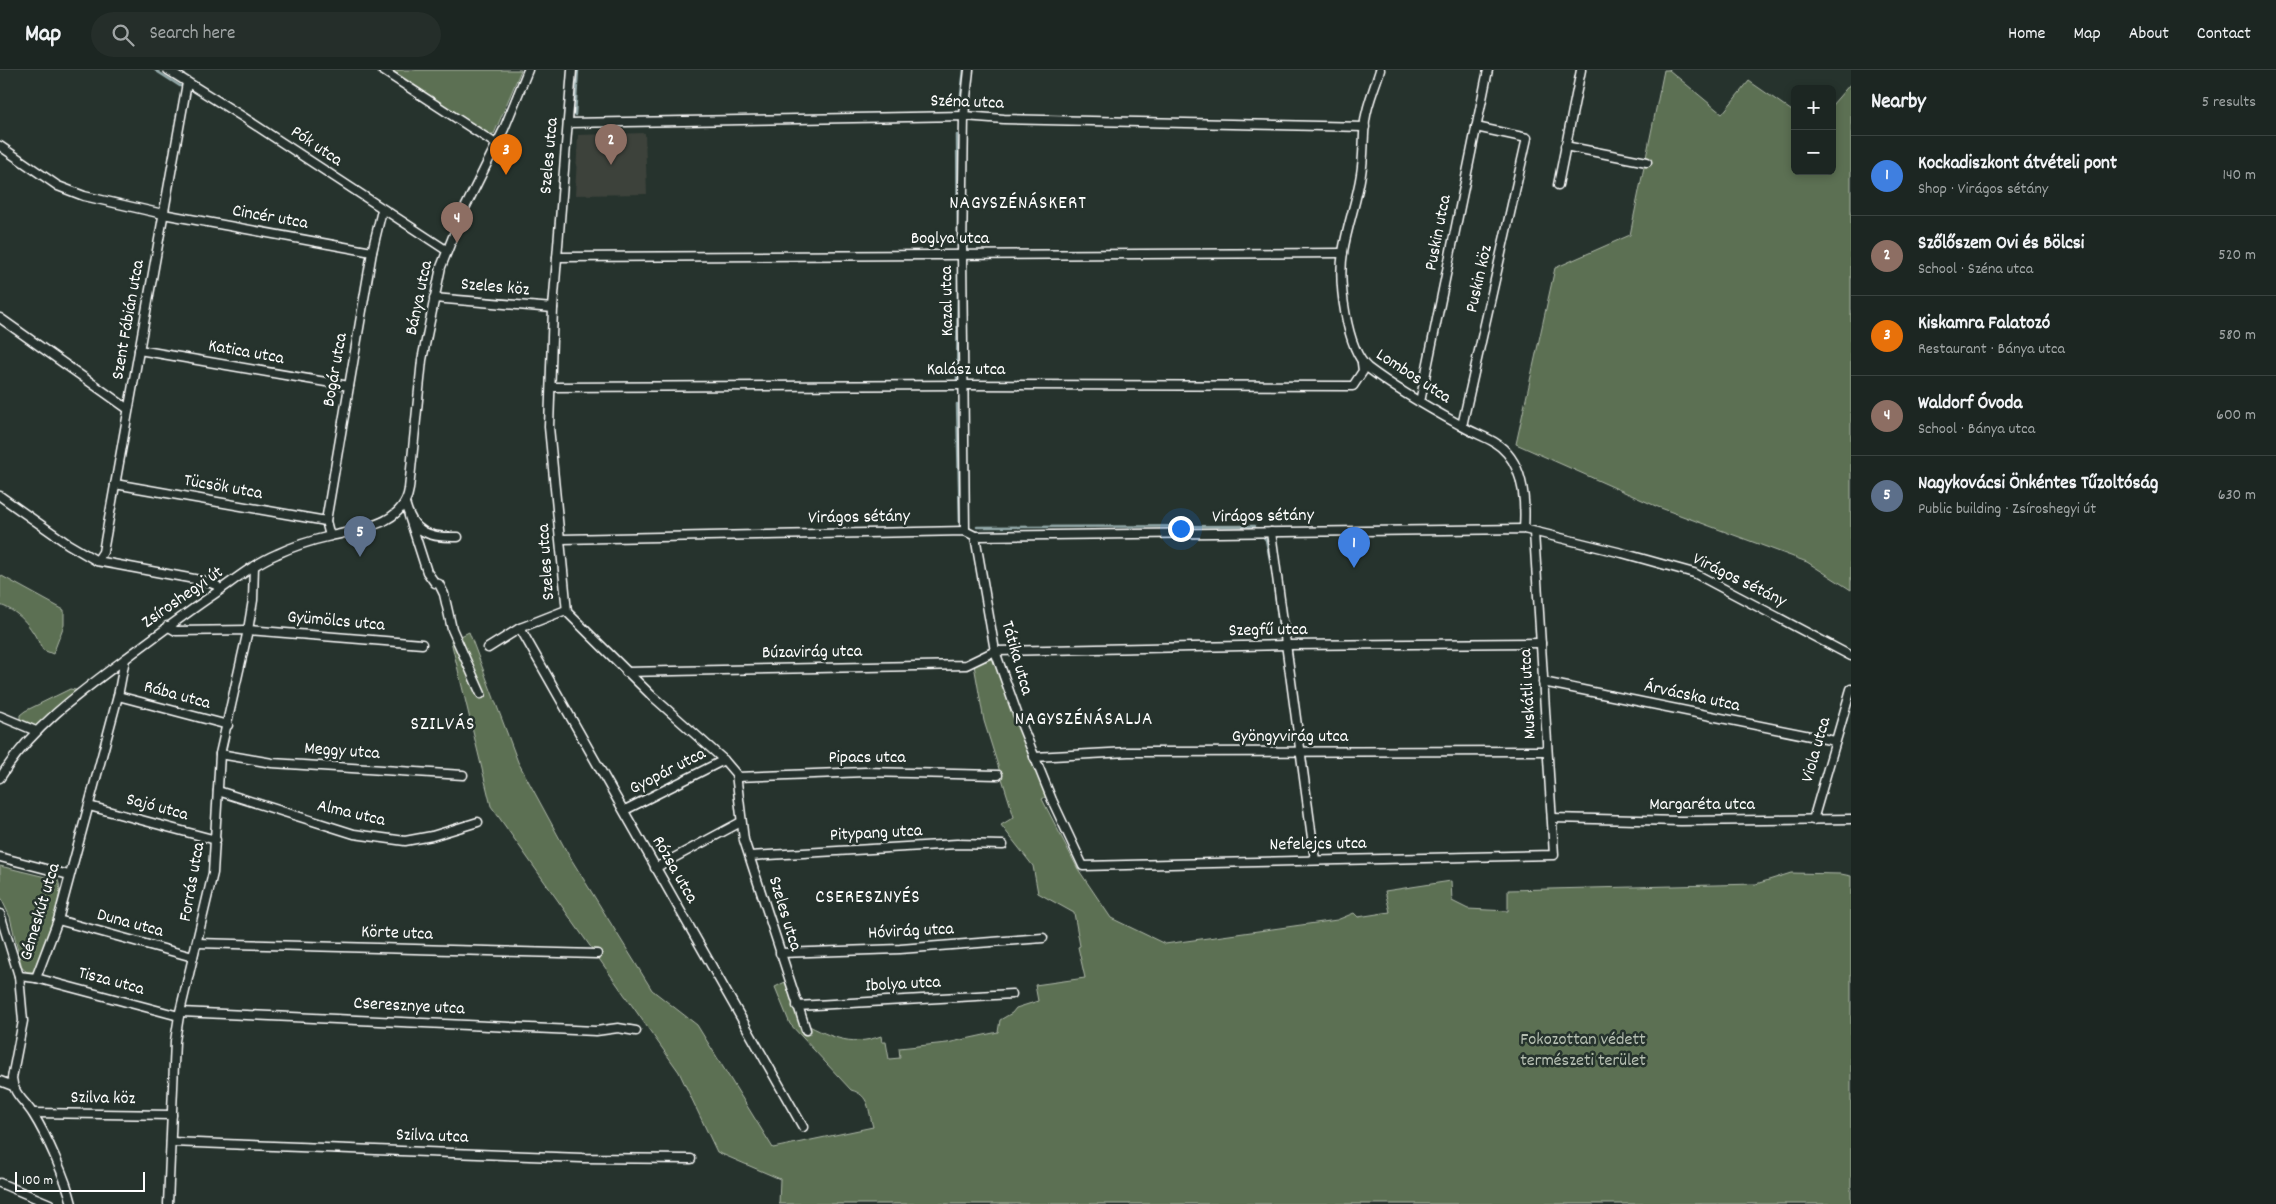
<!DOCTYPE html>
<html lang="en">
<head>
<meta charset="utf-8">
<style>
  body { margin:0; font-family:Dekko,sans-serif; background:#252e2a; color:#f1f3f6 }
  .controls { position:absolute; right:15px; top:15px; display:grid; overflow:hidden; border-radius:8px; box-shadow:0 2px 8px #0003 }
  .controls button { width:45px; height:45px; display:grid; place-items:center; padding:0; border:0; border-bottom:1px solid #3a4340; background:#1c2622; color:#f1f3f6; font:25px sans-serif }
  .scale { position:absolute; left:15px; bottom:12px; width:130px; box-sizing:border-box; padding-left:5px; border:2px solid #fff; border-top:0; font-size:14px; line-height:18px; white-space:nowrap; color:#fff; -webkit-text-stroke:4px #26332d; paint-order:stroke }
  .you { position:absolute; left:1180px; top:458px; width:18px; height:18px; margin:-12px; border:4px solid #fff; border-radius:50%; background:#1a73e8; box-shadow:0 0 0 8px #1a73e833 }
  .badge { display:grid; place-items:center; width:32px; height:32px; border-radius:50%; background:#2563eb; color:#fff; font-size:16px; font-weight:700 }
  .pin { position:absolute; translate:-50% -41px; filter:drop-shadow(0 1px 2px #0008) }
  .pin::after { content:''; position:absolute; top:26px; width:18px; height:15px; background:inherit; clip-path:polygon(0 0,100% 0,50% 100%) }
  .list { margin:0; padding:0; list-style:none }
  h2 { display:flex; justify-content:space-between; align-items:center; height:65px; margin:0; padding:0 20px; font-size:21px }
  h2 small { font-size:16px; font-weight:400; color:#a0a5a5 }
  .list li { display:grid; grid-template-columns:32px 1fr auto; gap:15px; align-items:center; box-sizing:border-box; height:80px; padding:0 20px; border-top:1px solid #3a4340 }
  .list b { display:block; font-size:19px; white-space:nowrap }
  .list p { margin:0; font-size:16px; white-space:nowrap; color:#a0a5a5 }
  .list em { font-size:16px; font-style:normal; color:#a0a5a5 }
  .icon { flex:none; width:28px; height:28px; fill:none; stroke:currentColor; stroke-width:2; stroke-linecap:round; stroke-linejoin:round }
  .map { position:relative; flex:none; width:1851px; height:1134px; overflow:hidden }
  header { display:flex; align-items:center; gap:30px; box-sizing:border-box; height:70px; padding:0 25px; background:#1c2622; border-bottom:1px solid #3a4340 }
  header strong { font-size:24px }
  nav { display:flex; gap:28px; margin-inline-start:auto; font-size:18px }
  .search { width:350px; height:45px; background:#252e2a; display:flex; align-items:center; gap:12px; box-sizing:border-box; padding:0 18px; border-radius:28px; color:#a0a5a5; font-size:19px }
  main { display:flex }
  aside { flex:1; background:#1c2622 }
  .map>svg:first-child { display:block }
</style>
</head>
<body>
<header>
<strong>Map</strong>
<div class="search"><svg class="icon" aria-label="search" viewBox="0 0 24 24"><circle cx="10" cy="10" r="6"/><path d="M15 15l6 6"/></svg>Search here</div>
<nav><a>Home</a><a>Map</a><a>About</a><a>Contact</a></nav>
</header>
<main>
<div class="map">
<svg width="1851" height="1134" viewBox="0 0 1851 1134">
  <rect width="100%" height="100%" fill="#26332d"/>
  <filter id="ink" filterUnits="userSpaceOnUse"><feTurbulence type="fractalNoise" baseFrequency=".02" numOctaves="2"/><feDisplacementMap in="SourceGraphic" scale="10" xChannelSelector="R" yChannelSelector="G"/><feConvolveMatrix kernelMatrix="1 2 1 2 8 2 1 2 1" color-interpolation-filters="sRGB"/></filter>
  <g filter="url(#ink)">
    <polygon fill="#3c423b" points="645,63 647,124 575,125 578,65"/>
    <g fill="#5c7053" stroke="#aeb8a9">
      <polygon points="392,0 521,0 494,64 488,64"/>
      <polygon points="1664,0 1669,0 1722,44 1749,11 1795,43 1795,101 1832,101 1832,35 1851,13 1851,520 1807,492 1658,437 1516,374 1555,198 1630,165"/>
      <path d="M0,505L64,540V555L53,584L43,580C32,559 23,543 0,535Z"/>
      <path d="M469,562L518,692L568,784L652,920L697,955L773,1078L873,1057C868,1040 870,1025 851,1020L790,954L775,917L785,912L799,951C828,965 849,978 881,966L882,972H886L889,989L900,988L899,978L947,973L998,962L1000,950L1012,943L1016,938L1038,931L1035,915L1085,908L1078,877L1080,876L1074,843L1038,823L1033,796L1001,755L1014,747L984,651L974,595L994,588L1047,726L1042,729L1078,799L1111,848L1165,874L1337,850L1354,843L1358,847L1390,842L1385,821L1451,811L1452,831L1468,839L1508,841V820L1756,814L1791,803L1841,804L1851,806V1134H779L780,1109L717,1082L679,1002L491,736L451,571Z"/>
      <polygon points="70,619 81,621 37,658 20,652 20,645 25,641"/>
      <path d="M0,796L58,810C66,829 42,881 35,902H27L22,898L10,847L0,826Z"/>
    </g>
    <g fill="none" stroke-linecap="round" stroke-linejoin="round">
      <g stroke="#93a9a9" stroke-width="2.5">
        <polyline points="155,0 180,16"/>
        <polyline points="959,41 964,0"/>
        <polyline points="575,45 578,0"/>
        <polyline points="957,65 958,177"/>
        <polyline points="957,309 958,203"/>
        <polyline points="957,334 960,457"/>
        <polyline points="977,457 1255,456"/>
        <polyline points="1262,465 1266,470 1273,504"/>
        <polyline points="1274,513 1280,566"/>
      </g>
      <defs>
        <g id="street">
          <polyline points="168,0 243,47 446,180"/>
          <polyline points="382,0 496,74"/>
          <polyline points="572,0 553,238 549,357 567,542 651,625 724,690 736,704 744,770 806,960"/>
          <path d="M1380,0C1375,17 1367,34 1365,51C1363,69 1364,87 1361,104C1357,131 1347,156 1343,182C1338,211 1346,278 1368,298C1397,320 1429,338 1460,355C1471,362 1484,366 1494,372C1524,390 1526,429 1524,459"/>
          <polyline points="568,53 964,46 1004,49 1365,57"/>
          <polyline points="0,76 58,116 84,126 163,144 372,182"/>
          <polyline points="1565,76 1647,92"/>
          <polyline points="1558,115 1581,0"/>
          <polyline points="557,187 1343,183"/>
          <polyline points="434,228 553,238"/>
          <polyline points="0,248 128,339"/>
          <polyline points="139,280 349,316"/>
          <polyline points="551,317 964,315 1353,316 1363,301 1362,293"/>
          <polyline points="1420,332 1488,0"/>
          <polyline points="1462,356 1527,68 1476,57"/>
          <polyline points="115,414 326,451"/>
          <polyline points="0,426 68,474 97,491 205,511 216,515 220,520"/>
          <path d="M405,433C413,463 429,468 458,467"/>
          <polyline points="409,446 427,502 435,513 439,514 444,524 452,559 481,624"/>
          <polyline points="965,461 962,184 964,46 969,0"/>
          <polyline points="1271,462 1315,790"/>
          <polyline points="330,466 326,451 372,182 382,140"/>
          <polyline points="975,466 995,581 1018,646 1052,730 1083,796 1554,785 1534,462"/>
          <polyline points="561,469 965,461 975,466 1524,459 1622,483 1694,503 1851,586"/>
          <polyline points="97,491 103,482 187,13"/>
          <polyline points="167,556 176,561 248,560 422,574"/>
          <polyline points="520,558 803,1057"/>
          <polyline points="488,578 520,558 566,540"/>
          <polyline points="626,602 966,595 995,581 1287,575 1541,573"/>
          <polyline points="1543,612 1835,671"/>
          <polyline points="118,626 228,655"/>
          <polyline points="0,646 36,661"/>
          <polyline points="220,684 272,693 463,705"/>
          <polyline points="1034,687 1128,682 1547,681"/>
          <polyline points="737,707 865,702 998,705"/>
          <path d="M0,708C30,659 79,623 125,589C153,568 181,547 210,527C232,512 253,494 277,484C294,476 313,470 331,466C359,459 404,455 409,419L422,290L441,197L462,144L504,59L528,0"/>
          <polyline points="218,721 354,764 405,771 432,766 478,752"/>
          <polyline points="89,736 216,770"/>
          <polyline points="625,740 724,690"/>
          <polyline points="1552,748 1681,751 1851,749"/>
          <polyline points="1813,750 1851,619"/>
          <polyline points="750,786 957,774 1003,775"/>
          <polyline points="0,787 69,805"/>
          <polyline points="655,798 741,752"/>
          <path d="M0,844L19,906L23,951L12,1008C13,1024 25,1031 33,1044C47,1066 66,1109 72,1134"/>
          <polyline points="58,850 193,887"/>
          <polyline points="197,873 597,884"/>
          <polyline points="780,883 900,879 1043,868"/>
          <polyline points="19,906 36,908 58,850 118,626 125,589"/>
          <polyline points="36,908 179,946"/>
          <polyline points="797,936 1012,924"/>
          <polyline points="181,942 596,961 618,958 636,961"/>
          <polyline points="0,1011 13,1016"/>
          <polyline points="33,1043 172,1045"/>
          <polyline points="171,1072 582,1088 691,1089"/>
          <polyline points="0,1113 50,1134"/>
          <polyline points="168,1134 175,971 179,946 213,803 220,684 248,560 253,530 254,496"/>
        </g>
      </defs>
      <use href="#street" stroke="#fff" stroke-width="11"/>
      <use href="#street" stroke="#26332d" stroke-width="8"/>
    </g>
  </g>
  <g text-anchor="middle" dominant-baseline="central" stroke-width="5" stroke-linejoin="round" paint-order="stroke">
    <g font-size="18" fill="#fff" stroke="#26332d">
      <text transform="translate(967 33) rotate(2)">Széna utca</text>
      <text transform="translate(316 77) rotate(34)">Pók utca</text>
      <text transform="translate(550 86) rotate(-85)">Szeles utca</text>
      <text transform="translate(270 148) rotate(10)">Cincér utca</text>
      <text transform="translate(1439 163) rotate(-79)">Puskin utca</text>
      <text x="950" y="169">Boglya utca</text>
      <text transform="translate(1480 209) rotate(-77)">Puskin köz</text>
      <text transform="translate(495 218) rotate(5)">Szeles köz</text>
      <text transform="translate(420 228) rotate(-78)">Bánya utca</text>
      <text transform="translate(948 231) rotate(-91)">Kazal utca</text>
      <text transform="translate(129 250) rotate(-80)">Szent Fábián utca</text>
      <text transform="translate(246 283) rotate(10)">Katica utca</text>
      <text transform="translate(336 300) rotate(-80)">Bogár utca</text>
      <text x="966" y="300">Kalász utca</text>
      <text transform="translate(1413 307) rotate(33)">Lombos utca</text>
      <text transform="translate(223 418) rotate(10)">Tücsök utca</text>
      <text transform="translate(1263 447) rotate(-1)">Virágos sétány</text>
      <text transform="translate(859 448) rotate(-1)">Virágos sétány</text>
      <text transform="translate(547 492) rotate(-94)">Szeles utca</text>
      <text transform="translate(1739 511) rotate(26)">Virágos sétány</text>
      <text transform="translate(183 528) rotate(-35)">Zsíroshegyi út</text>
      <text transform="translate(336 552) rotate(5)">Gyümölcs utca</text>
      <text transform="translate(1268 561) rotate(-1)">Szegfű utca</text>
      <text transform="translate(812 583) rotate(-1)">Búzavirág utca</text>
      <text transform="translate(1016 588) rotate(74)">Tátika utca</text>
      <text transform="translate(1529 624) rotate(-93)">Muskátli utca</text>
      <text transform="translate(177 626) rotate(15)">Rába utca</text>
      <text transform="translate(1692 627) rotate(12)">Árvácska utca</text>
      <text x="1290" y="667">Gyöngyvirág utca</text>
      <text transform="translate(1817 680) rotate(-74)">Viola utca</text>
      <text transform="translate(342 682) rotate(4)">Meggy utca</text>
      <text x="867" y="688">Pipacs utca</text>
      <text transform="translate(668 702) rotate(-27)">Gyopár utca</text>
      <text x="1702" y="735">Margaréta utca</text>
      <text transform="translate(157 738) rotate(15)">Sajó utca</text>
      <text transform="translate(351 744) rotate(13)">Alma utca</text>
      <text transform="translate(876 764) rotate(-3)">Pitypang utca</text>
      <text transform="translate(1318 775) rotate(-1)">Nefelejcs utca</text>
      <text transform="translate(674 800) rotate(60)">Rózsa utca</text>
      <text transform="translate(193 812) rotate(-80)">Forrás utca</text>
      <text transform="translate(41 842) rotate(-73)">Gémeskút utca</text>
      <text transform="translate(784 844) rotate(73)">Szeles utca</text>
      <text transform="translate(130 854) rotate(15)">Duna utca</text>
      <text transform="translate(911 862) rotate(-3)">Hóvirág utca</text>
      <text transform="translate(397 864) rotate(2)">Körte utca</text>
      <text transform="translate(111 912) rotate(15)">Tisza utca</text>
      <text transform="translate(903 915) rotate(-3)">Ibolya utca</text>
      <text transform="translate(409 937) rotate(3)">Cseresznye utca</text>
      <text transform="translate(103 1029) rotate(1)">Szilva köz</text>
      <text transform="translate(432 1067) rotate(2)">Szilva utca</text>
    </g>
    <g font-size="18" fill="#b6bfb2" stroke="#26332d">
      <text x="1583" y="970">Fokozottan védett<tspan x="1583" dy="21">természeti terület</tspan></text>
    </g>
    <g font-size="19" letter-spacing="1" fill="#fff" stroke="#26332d">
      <text x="1018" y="134">NAGYSZÉNÁSKERT</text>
      <text x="1084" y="650">NAGYSZÉNÁSALJA</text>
      <text x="443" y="655">SZILVÁS</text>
      <text x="868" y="828">CSERESZNYÉS</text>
    </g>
  </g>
</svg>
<div class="controls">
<button>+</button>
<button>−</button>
</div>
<div class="scale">100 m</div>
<div class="you"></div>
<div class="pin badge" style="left:1354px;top:498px;background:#3f7fe0">1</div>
<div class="pin badge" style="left:611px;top:95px;background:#8d6e63">2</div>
<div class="pin badge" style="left:506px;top:105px;background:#e8710a">3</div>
<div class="pin badge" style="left:457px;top:173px;background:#8d6e63">4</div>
<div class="pin badge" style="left:360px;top:487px;background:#5c6f8a">5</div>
</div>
<aside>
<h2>Nearby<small>5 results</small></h2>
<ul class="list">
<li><span class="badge" style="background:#3f7fe0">1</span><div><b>Kockadiszkont átvételi pont</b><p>Shop · Virágos sétány</p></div><em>140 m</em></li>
<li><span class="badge" style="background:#8d6e63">2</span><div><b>Szőlőszem Ovi és Bölcsi</b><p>School · Széna utca</p></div><em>520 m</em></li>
<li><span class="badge" style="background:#e8710a">3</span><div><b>Kiskamra Falatozó</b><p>Restaurant · Bánya utca</p></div><em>580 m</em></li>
<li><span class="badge" style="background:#8d6e63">4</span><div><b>Waldorf Óvoda</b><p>School · Bánya utca</p></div><em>600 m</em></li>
<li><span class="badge" style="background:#5c6f8a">5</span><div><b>Nagykovácsi Önkéntes Tűzoltóság</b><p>Public building · Zsíroshegyi út</p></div><em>630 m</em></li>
</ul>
</aside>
</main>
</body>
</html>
